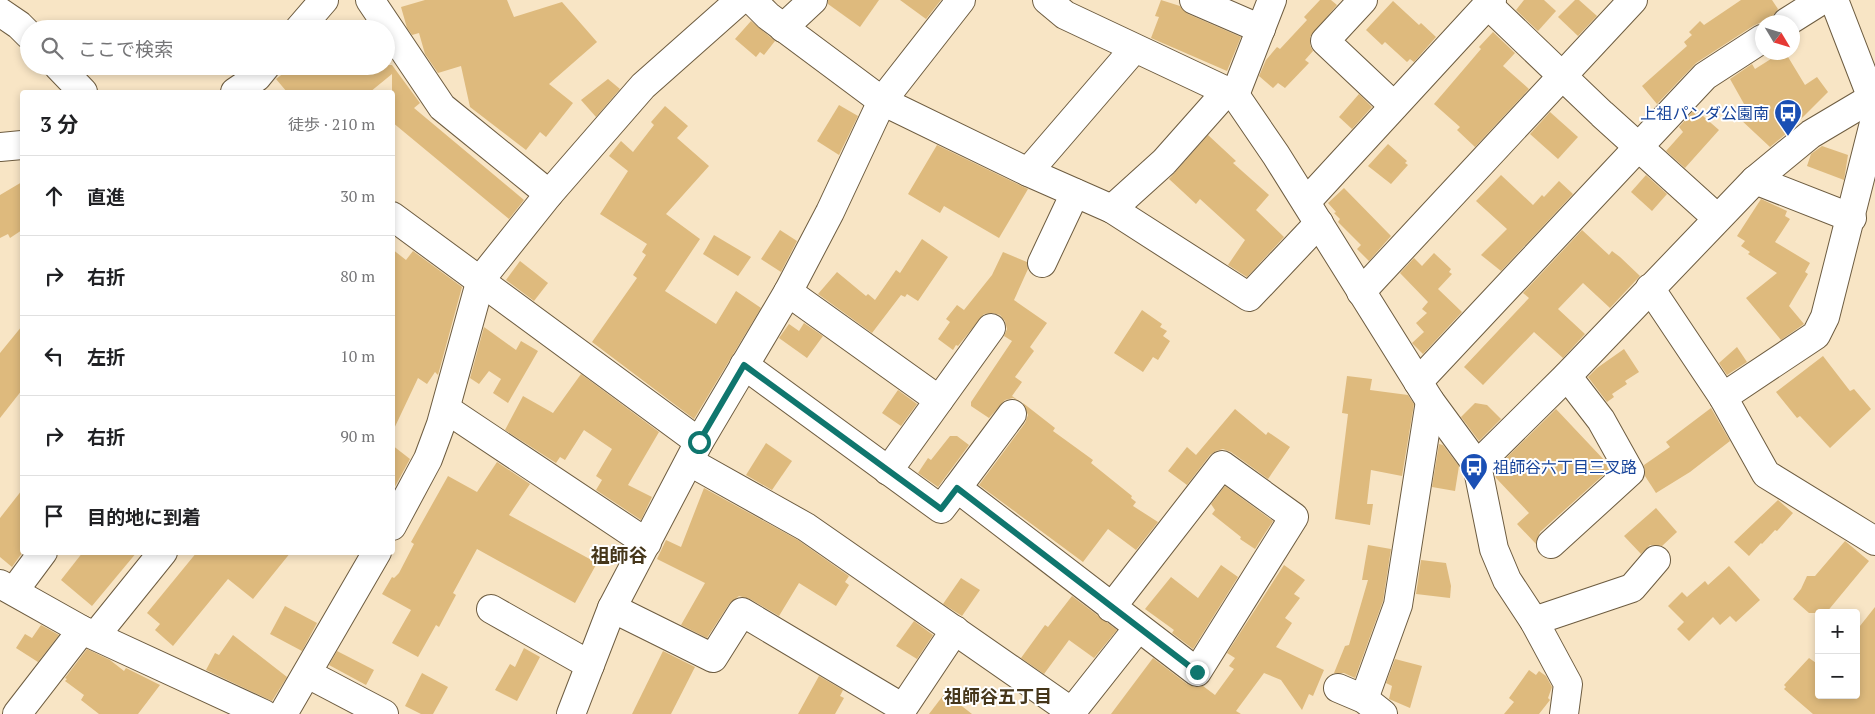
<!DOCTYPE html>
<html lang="ja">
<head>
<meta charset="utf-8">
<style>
  body { margin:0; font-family:"PT Serif","Noto Sans JP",serif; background:#f6f6f6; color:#202124 }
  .controls { position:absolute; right:15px; bottom:15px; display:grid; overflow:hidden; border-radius:5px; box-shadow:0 2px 8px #0003 }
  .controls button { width:45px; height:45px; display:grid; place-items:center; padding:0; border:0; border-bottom:1px solid #e0e0e0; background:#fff; color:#202124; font:25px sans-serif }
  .compass { position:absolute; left:1755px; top:15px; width:45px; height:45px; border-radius:50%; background:#fff; box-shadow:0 2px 8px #0003; rotate:128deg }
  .stop { position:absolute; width:15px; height:15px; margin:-11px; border:4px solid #0f766e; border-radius:50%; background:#fff }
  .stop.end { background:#0f766e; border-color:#fff; box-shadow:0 1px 5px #0008 }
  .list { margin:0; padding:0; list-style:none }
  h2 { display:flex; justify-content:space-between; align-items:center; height:65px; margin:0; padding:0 20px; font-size:21px }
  h2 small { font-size:16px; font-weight:400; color:#757577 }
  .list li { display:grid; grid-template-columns:32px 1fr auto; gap:15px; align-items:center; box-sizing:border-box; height:80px; padding:0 20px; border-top:1px solid #e0e0e0 }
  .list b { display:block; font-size:19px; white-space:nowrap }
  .list em { font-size:16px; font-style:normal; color:#757577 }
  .icon { flex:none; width:28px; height:28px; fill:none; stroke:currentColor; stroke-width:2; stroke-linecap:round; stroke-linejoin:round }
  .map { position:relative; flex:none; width:1875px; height:714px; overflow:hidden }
  .search { position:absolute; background:#fff; box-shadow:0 2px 8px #0003; left:20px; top:20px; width:375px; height:55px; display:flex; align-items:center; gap:12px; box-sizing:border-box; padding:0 18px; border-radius:28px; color:#757577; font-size:19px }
  .panel { position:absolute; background:#fff; box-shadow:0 2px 8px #0003; left:20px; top:90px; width:375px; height:465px; border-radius:5px }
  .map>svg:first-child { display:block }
</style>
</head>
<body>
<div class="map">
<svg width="1875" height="714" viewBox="0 0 1875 714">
  <rect width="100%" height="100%" fill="#f8e5c5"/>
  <g fill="#deba7d">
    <polygon points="425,0 507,0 514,17 562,2 597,42 549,84 573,103 546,137 540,132 526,150 470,107 461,66 438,73 425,54 419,33 412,35 407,28 401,7"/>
    <polygon points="828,0 879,0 860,27 828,4"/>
    <polygon points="900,0 941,0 926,19"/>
    <polygon points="1161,0 1180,6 1188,14 1241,37 1227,71 1151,38 1159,17 1155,16"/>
    <polygon points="1320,0 1331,0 1337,5 1310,37 1310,45 1313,51 1305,60 1309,63 1285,88 1278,83 1273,88 1259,76 1266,60 1277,47 1280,49 1307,20 1304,17"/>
    <polygon points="1524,0 1544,0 1556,11 1538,31 1516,10"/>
    <polygon points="1575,0 1579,0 1597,16 1578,36 1558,17"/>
    <polygon points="1741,0 1772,0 1778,9 1772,17 1753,26 1696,63 1657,104 1642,86 1687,46 1684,42 1692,35 1689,32 1700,21 1704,25"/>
    <polygon points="1393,1 1419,25 1421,23 1436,37 1414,62 1410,59 1407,62 1385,42 1382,45 1366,30"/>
    <polygon points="751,21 775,41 764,55 760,52 756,57 735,39"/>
    <polygon points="1493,32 1515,53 1503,66 1529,89 1475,147 1457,130 1460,127 1434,104 1481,49 1479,47"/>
    <polygon points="1782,52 1785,52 1805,85 1817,77 1828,92 1787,133 1770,147 1740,119 1748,111 1730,79 1752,64 1755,69"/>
    <polygon points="392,65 420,103 414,108 524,200 509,219 392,122 392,74 370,92 287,92 276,79 293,66"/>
    <polygon points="608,79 620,89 596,117 581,100"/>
    <polygon points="1359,94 1372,107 1352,129 1339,117"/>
    <polygon points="839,105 858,116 839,155 817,141"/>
    <polygon points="665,106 688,126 677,138 709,166 666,214 700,239 665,291 716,324 736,291 761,308 694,419 592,342 637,278 633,275 646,255 642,252 647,244 600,214 628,171 609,156 621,141 633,152 654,125 651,122"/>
    <polygon points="1695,109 1719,130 1685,168 1666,151 1683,132 1679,127"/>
    <polygon points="1550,112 1578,137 1558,159 1530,134"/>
    <polygon points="1208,135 1236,161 1233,163 1269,195 1256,210 1284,237 1247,277 1228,265 1245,240 1200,199 1196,204 1169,179"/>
    <polygon points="1388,144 1407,161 1405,163 1408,165 1391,184 1368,166"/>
    <polygon points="937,145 1028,189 999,238 944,206 940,213 908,194"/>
    <polygon points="1822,146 1848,155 1844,180 1807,166 1811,154"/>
    <polygon points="1501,175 1533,205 1542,195 1544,197 1559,181 1573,194 1501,271 1481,255 1507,229 1476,201"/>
    <polygon points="1646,175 1667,194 1652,211 1631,192"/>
    <polygon points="22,182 22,230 10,238 8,234 0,238 0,195"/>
    <polygon points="1344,188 1391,236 1369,261 1357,249 1361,245 1338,222 1340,219 1334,213 1336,212 1328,203"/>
    <polygon points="1761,199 1787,211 1785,216 1790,219 1775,242 1810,263 1805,272 1808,274 1789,306 1804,324 1781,340 1746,298 1777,273 1748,254 1750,252 1741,246 1745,241 1737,236"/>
    <polygon points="780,230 797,241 781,272 761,259"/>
    <polygon points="1582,230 1609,255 1612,251 1620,257 1640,276 1610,308 1583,283 1558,309 1585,334 1563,358 1534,332 1483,385 1464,367 1529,298 1523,293"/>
    <polygon points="714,235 751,257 738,276 703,254"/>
    <polygon points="922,239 948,257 918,301 907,294 905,297 901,295 872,333 818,294 837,272 866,296 868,294 875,300 896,270 900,273"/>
    <polygon points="392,249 406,260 413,251 462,287 438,375 435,372 427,384 418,378 392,433"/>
    <polygon points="1003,252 1027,262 1028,269 1014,300 1047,323 1030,347 1034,351 1015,377 1022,382 1012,396 1019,401 1013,398 1005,400 989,418 971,406 971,402 1012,341 1004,336 1007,329 1005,321 1000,315 993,313 984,314 958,346 956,345 953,350 938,339 950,322 946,319 957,305 964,310 992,275"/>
    <polygon points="1434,253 1451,269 1449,272 1452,274 1438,289 1462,312 1423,354 1412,343 1424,332 1416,323 1427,313 1422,309 1428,302 1400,273 1414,258 1422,266"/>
    <polygon points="520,261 548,283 534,301 506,280"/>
    <polygon points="1142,310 1162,324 1160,327 1167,331 1163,336 1170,341 1158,360 1153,357 1143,372 1114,353"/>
    <polygon points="804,323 823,336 807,358 779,338 789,324 799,331"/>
    <polygon points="22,326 22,390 0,418 0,353"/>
    <polygon points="484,327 516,350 521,341 538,351 508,403 493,393 501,379 489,371 479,384 470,378"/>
    <polygon points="1737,347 1747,362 1727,375 1719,363"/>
    <polygon points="1624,349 1639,372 1625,381 1627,384 1612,394 1614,397 1607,402 1588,377 1597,368"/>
    <polygon points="1823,356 1850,391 1854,389 1871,409 1830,448 1800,416 1797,418 1776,392"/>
    <polygon points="581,374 659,432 628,485 652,497 641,520 596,490 602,480 596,476 612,449 584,430 565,460 560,457 556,463 505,430 523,396 553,413"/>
    <polygon points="1347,376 1372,379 1370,390 1408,395 1414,404 1402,476 1371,470 1367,504 1373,504 1370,525 1335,519 1348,414 1342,413"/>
    <polygon points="898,390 917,404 901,426 882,413"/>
    <polygon points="1023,403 1055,428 1053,431 1093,460 1091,463 1132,496 1131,498 1136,502 1133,506 1158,522 1136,550 1108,529 1083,562 979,485 1025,423 1028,415"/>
    <polygon points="1475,403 1487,405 1501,419 1479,441 1461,417"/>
    <polygon points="1711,408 1730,441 1690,472 1656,493 1645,476 1644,465 1670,447 1666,442"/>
    <polygon points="1235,409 1266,435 1268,432 1290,447 1268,479 1231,452 1223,449 1216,451 1210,455 1187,485 1168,471 1187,447 1196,455"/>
    <polygon points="1556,409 1606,462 1610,469 1540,532 1536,544 1517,524 1529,513 1496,478 1494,470"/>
    <polygon points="950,436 957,436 969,445 938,487 918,473 928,458 931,460"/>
    <polygon points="766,443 792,461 772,490 746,475"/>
    <polygon points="1439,444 1443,445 1459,466 1455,491 1432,487"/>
    <polygon points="392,445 410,459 392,492"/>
    <polygon points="497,462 530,484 509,515 597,563 575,603 477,549 453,593 456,595 439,627 436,625 418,657 392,643 411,610 382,594 392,577 394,578 399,573 414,544 411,542 448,476 477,492"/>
    <polygon points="1225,486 1273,521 1255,549 1240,539 1241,537 1212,514 1215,510 1211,504"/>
    <polygon points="704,488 798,540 849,576 845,582 849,585 836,606 799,583 779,616 750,599 739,596 729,604 707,638 681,625 705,583 657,559 666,540 681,547"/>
    <polygon points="22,490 22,553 12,567 0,557 0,518"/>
    <polygon points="1778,500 1793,513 1777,531 1775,530 1762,544 1761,543 1749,556 1734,542"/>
    <polygon points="1656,508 1677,532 1662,546 1650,545 1641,554 1624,536"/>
    <polygon points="1845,541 1869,561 1826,613 1809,613 1793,599 1801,589 1807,576 1815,576"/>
    <polygon points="1368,545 1391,549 1383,601 1355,678 1344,673 1334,673 1345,646 1349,645 1368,580 1362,580"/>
    <polygon points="83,552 137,552 92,606 61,580"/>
    <polygon points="197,552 291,552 253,599 228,579 173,646 155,630 160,624 147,613"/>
    <polygon points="1421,560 1446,563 1451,586 1450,598 1416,594"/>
    <polygon points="1221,565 1238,577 1193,649 1172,633 1174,630 1145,609 1171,577 1198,598"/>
    <polygon points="1284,565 1305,580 1294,594 1300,598 1285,618 1292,623 1276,647 1324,670 1313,696 1309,694 1302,710 1281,680 1264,673 1236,711 1241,714 1111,714 1153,658 1187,684 1195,687 1203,686 1215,695 1234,669 1229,666 1235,658 1227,653"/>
    <polygon points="1729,566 1760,600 1736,622 1730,616 1720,625 1713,617 1689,641 1677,629 1684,622 1668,606 1682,592 1687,597 1705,581 1708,585"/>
    <polygon points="961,578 980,590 962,616 943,604"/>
    <polygon points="1072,596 1117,630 1094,658 1069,640 1044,674 1021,658 1045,625 1048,627"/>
    <polygon points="285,606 317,623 302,651 270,634"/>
    <polygon points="1875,607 1875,714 1813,714 1784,689 1786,687 1784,685 1809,658 1819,665 1819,695 1856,695 1856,631"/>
    <polygon points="914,621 933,635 917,659 896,646"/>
    <polygon points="41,625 59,635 38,662 16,648 25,634 32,638"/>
    <polygon points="233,635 287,677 272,701 206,670 215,653 219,655"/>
    <polygon points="524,648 540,657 517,701 495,690 510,664 515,667"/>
    <polygon points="87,649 110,660 124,671 126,668 160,685 138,714 99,714 81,700 84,695 65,681 67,679 65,678"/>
    <polygon points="337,651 374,670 366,685 329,665"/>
    <polygon points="663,651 695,667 671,714 632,714"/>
    <polygon points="1395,659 1422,666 1410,708 1389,699 1392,686 1386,683"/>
    <polygon points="1529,670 1536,675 1539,671 1546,676 1552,687 1548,698 1550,700 1539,714 1504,714 1514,702 1509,698"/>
    <polygon points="422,673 448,687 433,714 421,714 405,706"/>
    <polygon points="819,676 843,690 840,696 844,698 835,714 798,714"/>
    <polygon points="945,693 972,714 929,714"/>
  </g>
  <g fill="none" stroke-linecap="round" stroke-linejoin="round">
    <defs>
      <g id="minor">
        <polyline points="370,0 442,107 549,194"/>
        <polyline points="752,0 768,16 882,101 1028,172 1112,209 1164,162 1227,91"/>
        <polyline points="1047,0 1065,15 1235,95 1276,155 1430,401 1477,465 1494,549 1507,580 1534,621 1568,684 1564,714"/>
        <polyline points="1194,0 1261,29"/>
        <polyline points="1363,0 1325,41 1394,106"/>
        <polyline points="1834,0 1868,88 1875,97"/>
        <polyline points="1488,5 1602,114 1717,218"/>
        <polyline points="0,12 19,25 29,35"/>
        <polyline points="1787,22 1822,0"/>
        <polyline points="783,28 813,0"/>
        <polyline points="299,29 324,0"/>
        <polyline points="58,66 83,92"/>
        <polyline points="235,92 257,77 266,66"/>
        <polyline points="1235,95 1272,0"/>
        <polyline points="0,147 22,145"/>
        <polyline points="1028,172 1134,49"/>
        <polyline points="1755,180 1852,218"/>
        <polyline points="1306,202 1492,0"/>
        <polyline points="1112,209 1249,297 1319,223"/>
        <polyline points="392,216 699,442"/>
        <polyline points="1042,263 1075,193"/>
        <polyline points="1650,288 1723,397 1766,474 1875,541"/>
        <polyline points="788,292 939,400"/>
        <polyline points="1361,292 1633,0"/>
        <polyline points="744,365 941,509 957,488 1197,672 1294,517 1222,465 1111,608"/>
        <polyline points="1418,382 1705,76 1762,39"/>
        <polyline points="1723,397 1816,335 1825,317 1875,119"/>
        <polyline points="446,409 647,543"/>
        <polyline points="690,462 806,527 1072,712"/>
        <polyline points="1477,465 1567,376 1755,180 1811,134 1875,96"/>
        <polyline points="888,471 991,328"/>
        <polyline points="957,488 1012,414"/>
        <polyline points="392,526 428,459 441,424 481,279 549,194 643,86 740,0"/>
        <polyline points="1551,544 1630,472 1601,420 1567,376"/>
        <polyline points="0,584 82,630 264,714"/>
        <polyline points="14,591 43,552"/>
        <polyline points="612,608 713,658 742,612 903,708 955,630"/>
        <polyline points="491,609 590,665"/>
        <polyline points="1534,621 1632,588 1656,560"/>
        <polyline points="96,635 163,552"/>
        <polyline points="308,674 384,714"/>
        <polyline points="1338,688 1364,699 1383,714"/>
        <polyline points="1364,699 1398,605 1430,401"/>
        <polyline points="17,714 82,630"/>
        <polyline points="283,714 377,552"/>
        <polyline points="571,714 612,608 699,442 788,292 830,212 882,101 961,0"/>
        <polyline points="1070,714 1138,628"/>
      </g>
    </defs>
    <use href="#minor" stroke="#6d5c40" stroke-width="30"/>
    <use href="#minor" stroke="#fff" stroke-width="28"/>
  </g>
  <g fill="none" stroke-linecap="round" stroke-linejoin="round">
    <polyline stroke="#0f766e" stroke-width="6" points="699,442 744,365 941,509 957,488 1197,672"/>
  </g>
  <defs>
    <symbol id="bus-pin" viewBox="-11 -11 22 30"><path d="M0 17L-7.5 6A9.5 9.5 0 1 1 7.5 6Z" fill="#1a4fb4" stroke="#fff"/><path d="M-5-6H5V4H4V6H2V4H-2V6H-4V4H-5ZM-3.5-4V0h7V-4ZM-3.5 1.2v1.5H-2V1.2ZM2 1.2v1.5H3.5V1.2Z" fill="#fff"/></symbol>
  </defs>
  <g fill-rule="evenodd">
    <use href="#bus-pin" x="1772" y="97" width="32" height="43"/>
    <use href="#bus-pin" x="1458" y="451" width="32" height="43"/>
  </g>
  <g text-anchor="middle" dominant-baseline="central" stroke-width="4" stroke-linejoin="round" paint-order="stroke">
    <g font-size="16" fill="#164399" stroke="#fff" text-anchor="end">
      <text x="1769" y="113">上祖パンダ公園南</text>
      <text x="1493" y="467" text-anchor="start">祖師谷六丁目三叉路</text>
    </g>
    <g font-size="18" font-weight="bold" fill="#45361a" stroke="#fff">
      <text x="998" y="696">祖師谷五丁目</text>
    </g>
    <g font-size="19" font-weight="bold" fill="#45361a" stroke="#fff">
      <text x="619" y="554">祖師谷</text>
    </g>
  </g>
</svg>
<div class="controls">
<button>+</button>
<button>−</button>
</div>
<svg class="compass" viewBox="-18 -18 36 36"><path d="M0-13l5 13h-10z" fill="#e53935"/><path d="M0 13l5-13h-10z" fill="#757577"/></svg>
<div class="stop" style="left:699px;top:442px"></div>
<div class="stop end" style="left:1197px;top:672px"></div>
<div class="search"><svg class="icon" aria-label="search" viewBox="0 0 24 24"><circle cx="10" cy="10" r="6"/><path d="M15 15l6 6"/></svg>ここで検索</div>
<section class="panel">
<h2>3 分<small>徒歩 · 210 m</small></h2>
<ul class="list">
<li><svg class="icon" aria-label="ahead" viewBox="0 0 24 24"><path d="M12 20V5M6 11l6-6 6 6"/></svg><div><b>直進</b></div><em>30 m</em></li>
<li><svg class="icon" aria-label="right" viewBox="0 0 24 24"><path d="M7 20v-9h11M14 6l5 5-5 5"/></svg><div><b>右折</b></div><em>80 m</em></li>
<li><svg class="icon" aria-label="left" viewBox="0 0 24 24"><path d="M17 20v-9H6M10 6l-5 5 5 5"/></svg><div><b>左折</b></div><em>10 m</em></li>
<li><svg class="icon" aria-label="right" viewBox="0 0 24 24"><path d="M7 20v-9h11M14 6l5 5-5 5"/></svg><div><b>右折</b></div><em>90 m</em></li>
<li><svg class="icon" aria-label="arrive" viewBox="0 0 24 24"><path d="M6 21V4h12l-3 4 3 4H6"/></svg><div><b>目的地に到着</b></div></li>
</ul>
</section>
</div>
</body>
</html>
